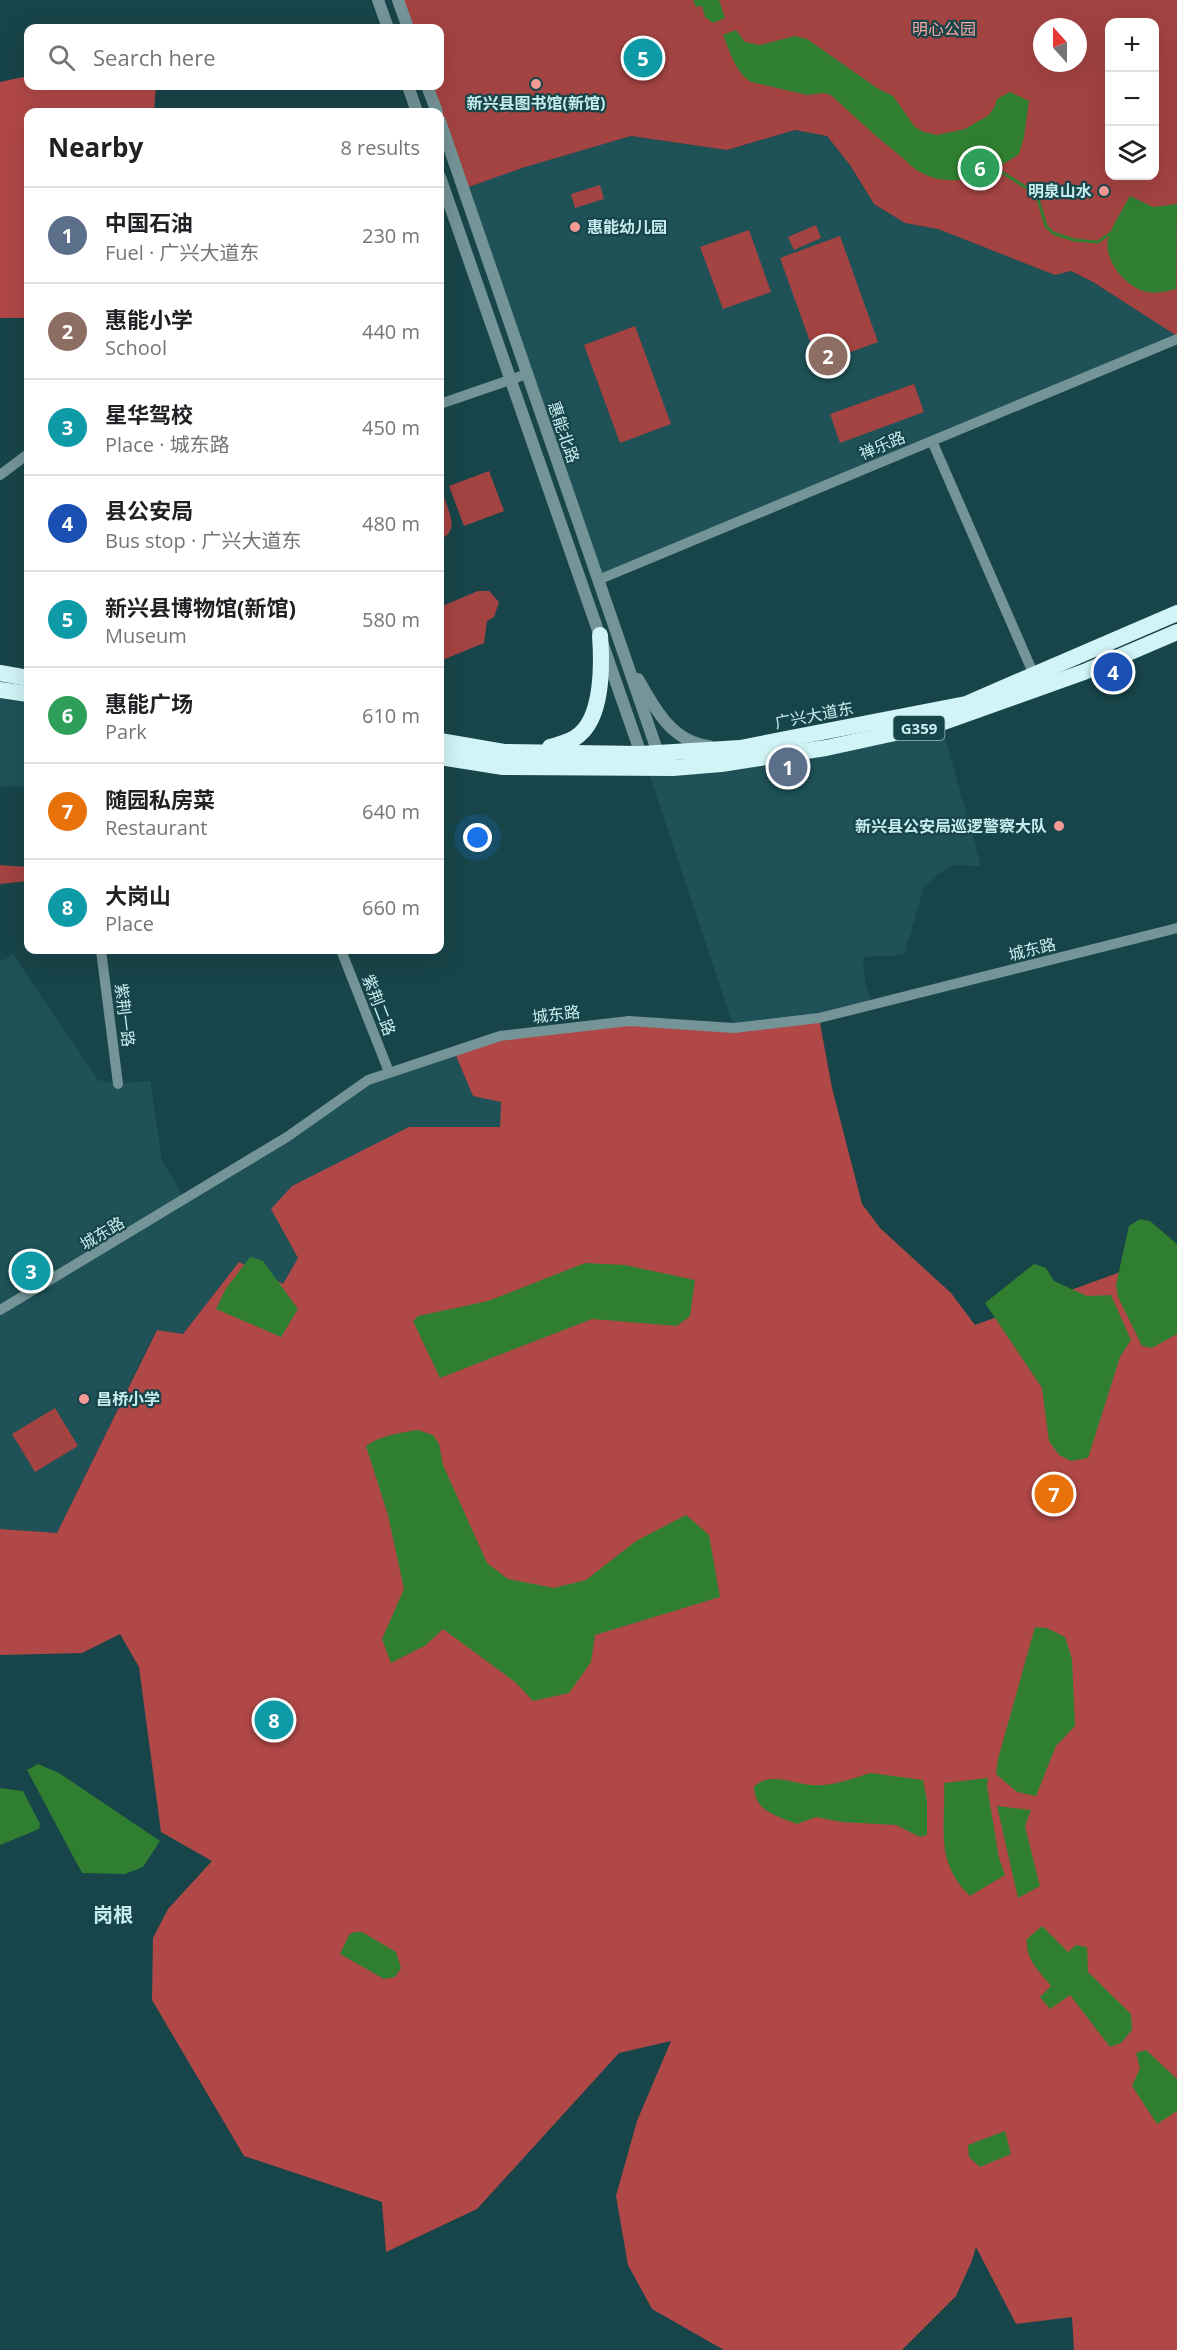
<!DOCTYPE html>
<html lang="en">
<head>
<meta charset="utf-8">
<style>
  body { margin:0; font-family:"Open Sans","Noto Sans SC",sans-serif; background:#f2f2f2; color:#202124 }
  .controls { position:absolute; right:18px; top:18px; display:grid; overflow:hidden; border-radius:12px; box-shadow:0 6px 24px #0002 }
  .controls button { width:54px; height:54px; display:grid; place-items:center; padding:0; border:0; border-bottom:2px solid #e0e0e0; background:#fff; color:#202124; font:30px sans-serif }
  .compass { position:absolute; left:1033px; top:18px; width:54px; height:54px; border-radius:50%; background:#fff; box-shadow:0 6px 24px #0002; rotate:339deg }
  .you { position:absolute; left:478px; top:838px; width:21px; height:21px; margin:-15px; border:4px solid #fff; border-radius:50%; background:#1a73e8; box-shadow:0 0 0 9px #1a73e833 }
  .badge { display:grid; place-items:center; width:39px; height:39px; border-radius:50%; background:#d93025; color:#fff; font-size:20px; font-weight:700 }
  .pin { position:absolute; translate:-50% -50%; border:3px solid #fff; box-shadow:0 2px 6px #0006 }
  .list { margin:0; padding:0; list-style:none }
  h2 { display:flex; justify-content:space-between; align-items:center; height:78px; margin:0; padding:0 24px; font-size:26px }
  h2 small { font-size:20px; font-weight:400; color:#757577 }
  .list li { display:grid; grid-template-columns:39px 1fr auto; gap:18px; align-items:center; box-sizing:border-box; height:96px; padding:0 24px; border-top:2px solid #e0e0e0 }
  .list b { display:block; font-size:22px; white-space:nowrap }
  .list p { margin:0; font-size:20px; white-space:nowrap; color:#757577 }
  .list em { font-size:20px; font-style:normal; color:#757577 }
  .icon { flex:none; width:33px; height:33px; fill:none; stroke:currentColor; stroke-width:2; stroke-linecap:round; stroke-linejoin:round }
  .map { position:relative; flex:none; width:1177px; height:2350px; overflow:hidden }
  .search { position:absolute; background:#fff; box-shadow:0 6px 24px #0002; left:24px; top:24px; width:420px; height:66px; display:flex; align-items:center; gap:15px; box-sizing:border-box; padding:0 21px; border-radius:12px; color:#757577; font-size:22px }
  .panel { position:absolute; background:#fff; box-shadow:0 6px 24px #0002; left:24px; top:108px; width:420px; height:846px; border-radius:12px }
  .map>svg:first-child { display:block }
</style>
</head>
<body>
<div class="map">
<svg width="1177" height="2350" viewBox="0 0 1177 2350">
  <rect width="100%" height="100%" fill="#184549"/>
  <g fill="#1e5257">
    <polygon points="796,130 827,136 850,165 874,204 905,223 938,229 1055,275 1070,271 1093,282 1177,336 598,580 463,189 525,167 631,136 727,150"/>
    <polygon points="0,690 28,694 28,786 0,787"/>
    <polygon points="941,723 981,866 955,865 938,874 924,887 904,955 863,957 865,982 872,1006 734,1028 647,767"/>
    <polygon points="13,954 98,1080 118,1084 150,1081 162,1160 185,1200 368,1080 454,1051 473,1096 502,1101 500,1128 409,1127 271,1209 298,1258 283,1284 239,1262 183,1334 156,1330 57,1533 0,1529 0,962"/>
  </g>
  <g fill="#a34342" fill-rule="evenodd">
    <path d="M398,0H1177V336L1093,282L1071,271L1055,275L938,229L905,223L874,204L850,165L827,136L795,130L727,150L631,136L525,167L463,189L427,86H440V28H408ZM1110,22H1154V176H1110ZM1042,27H1078V63H1042Z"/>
    <polygon points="600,185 604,199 575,208 571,194"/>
    <polygon points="816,225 821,238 794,250 788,237"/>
    <polygon points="749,230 771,292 723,309 700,247"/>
    <polygon points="840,236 878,342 818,364 780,258"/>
    <polygon points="635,326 671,424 620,443 584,345"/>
    <polygon points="914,384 924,412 840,443 830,414"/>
    <polygon points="489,471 504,511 464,526 449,486"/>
    <path d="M440,495L444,497C449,512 460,532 440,539Z"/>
    <polygon points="478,591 489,591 499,602 494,617 487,621 484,643 440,661 440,607"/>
    <polygon points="0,865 28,867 28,881 0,884"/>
    <polygon points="55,1408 78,1446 35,1472 12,1434"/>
  </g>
  <g fill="#b04847">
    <polygon points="28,76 28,86 156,86 154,112 28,112 28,318 0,318 0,82"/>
    <polygon points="819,1018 832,1088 862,1204 880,1228 951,1293 975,1325 1156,1259 1177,1258 1177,2350 1074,2350 1072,2317 1016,2324 976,2247 971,2263 956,2296 902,2350 724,2350 652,2309 628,2265 616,2196 637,2121 671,2041 619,2053 477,2209 386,2252 382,2202 244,2156 152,2000 153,1938 168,1909 212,1861 161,1832 139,1667 120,1634 82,1653 0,1655 0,1529 57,1533 157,1330 183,1334 239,1262 283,1284 298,1258 271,1209 292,1186 409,1127 500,1127 501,1102 473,1096 454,1051 500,1036 629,1021 734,1028"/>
  </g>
  <g fill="#307f30">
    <polygon points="693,0 719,0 725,18 713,23 705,17 702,6 696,7"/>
    <path d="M736,30L745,42L760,45L795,36L807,39L877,88L893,96L915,127L924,132L937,135L965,129L989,115L995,106L997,99L1010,92L1029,101L1024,137L1019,154C992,172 955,190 924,174C914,170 907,161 898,154C875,136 854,116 832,96L825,93L807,95L751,82C735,72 730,51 723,35Z"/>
    <path d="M1130,196L1153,207L1177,204L1176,289C1167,291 1157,294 1148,292C1127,289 1103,260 1108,239C1112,225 1123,209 1130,196Z"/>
    <polygon points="1140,1219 1150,1221 1177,1244 1177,1334 1152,1348 1142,1346 1118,1297 1116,1285 1129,1226"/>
    <polygon points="250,1257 263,1261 298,1309 281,1337 216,1309 225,1290"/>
    <polygon points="585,1263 625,1265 695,1280 690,1316 677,1326 592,1319 440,1378 413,1321 418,1316 488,1301"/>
    <polygon points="1034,1264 1046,1268 1054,1281 1087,1296 1111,1295 1131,1340 1120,1357 1088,1458 1071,1461 1059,1455 1049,1441 1042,1388 985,1303"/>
    <path d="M418,1430L433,1435L439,1444L443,1465L487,1563L508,1579L554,1588L586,1580L636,1541L686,1515L709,1535L720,1597L595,1635L591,1662L569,1693L533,1701L515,1682L443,1629L426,1645L391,1663L382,1639L404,1589L388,1515L366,1446C381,1435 400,1433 418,1430Z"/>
    <polygon points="1035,1627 1047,1628 1065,1637 1072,1659 1075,1726 1056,1746 1036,1796 1017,1792 996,1774 998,1759"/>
    <polygon points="38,1764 59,1773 160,1841 143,1867 125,1874 82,1873 27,1770"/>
    <path d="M871,1773L923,1780L927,1801V1835L920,1837L896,1825L842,1822L816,1817L797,1824C777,1816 755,1812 754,1787C769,1771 793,1784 812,1785C831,1787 853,1778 871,1773Z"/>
    <path d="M988,1778L987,1786L999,1858L1005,1875L970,1896C934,1861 946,1828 944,1783Z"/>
    <polygon points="0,1788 23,1791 40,1824 39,1829 0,1845"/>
    <polygon points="997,1806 1031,1810 1025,1826 1040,1886 1018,1898"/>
    <path d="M1042,1926L1068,1952L1076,1945L1087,1947L1088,1972L1131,2014L1132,2030L1121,2043L1110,2047L1070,1995L1050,2009L1040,1997L1051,1986C1039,1971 1025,1959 1027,1939Z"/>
    <polygon points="354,1932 362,1932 396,1952 401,1968 395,1977 384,1979 340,1954 349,1935"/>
    <polygon points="1146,2050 1177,2079 1177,2111 1157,2124 1132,2086 1140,2068 1136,2053"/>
    <polygon points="1005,2131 1011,2154 980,2167 969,2157 968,2145"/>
  </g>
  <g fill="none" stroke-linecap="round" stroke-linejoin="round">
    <polyline stroke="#307f30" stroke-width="3" points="995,168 1027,188 1038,199 1046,226 1053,233 1074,240 1098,242 1111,233"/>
    <g stroke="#749497" stroke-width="10">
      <polyline points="440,404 527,374"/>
      <polyline points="932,441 1034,675"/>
      <polyline points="0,475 28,454"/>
      <polyline points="598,580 1177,339"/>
      <polyline points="101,950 118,1084"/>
      <polyline points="341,950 389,1072"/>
      <polyline points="0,1310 287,1137 368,1080 500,1036 629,1021 734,1028 819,1018 1177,928"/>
    </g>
    <g stroke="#749497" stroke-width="12">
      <polyline points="378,0 388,28"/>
      <polyline points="398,0 408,28"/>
      <polyline points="408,86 417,112"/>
      <polyline points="427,86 437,112"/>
      <polyline points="440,121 658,753"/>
      <polyline points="440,177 641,754"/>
      <path d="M638,679C655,709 672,742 709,746"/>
    </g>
    <g stroke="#d1f4f6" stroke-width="16">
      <polyline points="0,673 28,678"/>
      <polyline points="0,690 28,694"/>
      <polyline points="440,741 504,752 641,754 740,748 966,704 1177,613"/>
      <path d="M550,747C560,744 572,742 580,734C603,714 602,662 600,635"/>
      <polyline points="440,757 503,767 673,768 721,764 826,748 941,723 1084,672 1177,632"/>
    </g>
  </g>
  <g fill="#f59b96" stroke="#184549" stroke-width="2">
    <circle cx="536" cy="84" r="6"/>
    <circle cx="1104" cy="191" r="6"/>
    <circle cx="575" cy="227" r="6"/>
    <circle cx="1059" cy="826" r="6"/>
    <circle cx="84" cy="1399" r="6"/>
  </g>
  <g text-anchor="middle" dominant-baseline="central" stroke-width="4.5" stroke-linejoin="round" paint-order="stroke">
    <rect fill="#184549" stroke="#92bbbe" stroke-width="1.5" x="893.5" y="716" width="51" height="24" rx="4.5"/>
    <g font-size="15" font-weight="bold" fill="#c6edf0">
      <text x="919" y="728">G359</text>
    </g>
    <g font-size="16" fill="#fca7a2" stroke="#184549">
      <text x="944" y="29">明心公园</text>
    </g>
    <g font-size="16" font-weight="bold" fill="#c6edf0" stroke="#184549" text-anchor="end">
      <text x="536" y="103" text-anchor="middle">新兴县图书馆(新馆)</text>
      <text x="1092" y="191">明泉山水</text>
      <text x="587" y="227" text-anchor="start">惠能幼儿园</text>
      <text x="1047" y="826">新兴县公安局巡逻警察大队</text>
      <text x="96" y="1399" text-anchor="start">昌桥小学</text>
    </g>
    <g font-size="16" fill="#c6edf0" stroke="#184549">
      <text transform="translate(564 432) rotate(71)">惠能北路</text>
      <text transform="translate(882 445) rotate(-23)">禅乐路</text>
      <text transform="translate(814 715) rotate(-11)">广兴大道东</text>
      <text transform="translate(1032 949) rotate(-14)">城东路</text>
      <text transform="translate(379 1005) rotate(69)">紫荆二路</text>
      <text transform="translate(556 1014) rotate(-7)">城东路</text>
      <text transform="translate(125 1015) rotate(83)">紫荆一路</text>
      <text transform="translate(102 1233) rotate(-31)">城东路</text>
    </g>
    <g font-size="20" font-weight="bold" fill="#c6edf0" stroke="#184549">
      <text x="113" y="1914">岗根</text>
    </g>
  </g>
</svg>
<div class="controls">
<button>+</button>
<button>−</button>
<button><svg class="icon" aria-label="layers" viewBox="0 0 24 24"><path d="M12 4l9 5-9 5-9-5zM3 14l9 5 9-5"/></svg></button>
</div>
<svg class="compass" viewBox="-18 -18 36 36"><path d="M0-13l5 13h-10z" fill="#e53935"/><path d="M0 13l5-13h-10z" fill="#757577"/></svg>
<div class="you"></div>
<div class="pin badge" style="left:788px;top:767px;background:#5c6f8a">1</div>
<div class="pin badge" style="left:828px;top:356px;background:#8d6e63">2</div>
<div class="pin badge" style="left:31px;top:1271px;background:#0f9aa8">3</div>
<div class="pin badge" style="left:1113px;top:672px;background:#1a4fb4">4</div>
<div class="pin badge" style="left:643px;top:58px;background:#0f9aa8">5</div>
<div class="pin badge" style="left:980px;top:168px;background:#2e9e5b">6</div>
<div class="pin badge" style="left:1054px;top:1494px;background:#e8710a">7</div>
<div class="pin badge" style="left:274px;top:1720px;background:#0f9aa8">8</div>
<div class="search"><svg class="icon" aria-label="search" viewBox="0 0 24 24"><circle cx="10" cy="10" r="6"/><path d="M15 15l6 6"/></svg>Search here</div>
<section class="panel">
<h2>Nearby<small>8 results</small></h2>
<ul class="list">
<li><span class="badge" style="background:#5c6f8a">1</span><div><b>中国石油</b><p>Fuel · 广兴大道东</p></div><em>230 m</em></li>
<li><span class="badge" style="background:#8d6e63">2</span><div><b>惠能小学</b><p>School</p></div><em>440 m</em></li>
<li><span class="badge" style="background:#0f9aa8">3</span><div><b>星华驾校</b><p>Place · 城东路</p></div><em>450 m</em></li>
<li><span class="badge" style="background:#1a4fb4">4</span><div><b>县公安局</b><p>Bus stop · 广兴大道东</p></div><em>480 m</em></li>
<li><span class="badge" style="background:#0f9aa8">5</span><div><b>新兴县博物馆(新馆)</b><p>Museum</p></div><em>580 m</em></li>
<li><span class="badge" style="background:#2e9e5b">6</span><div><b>惠能广场</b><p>Park</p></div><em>610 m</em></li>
<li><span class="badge" style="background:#e8710a">7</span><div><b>随园私房菜</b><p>Restaurant</p></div><em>640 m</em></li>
<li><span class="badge" style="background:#0f9aa8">8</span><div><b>大岗山</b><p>Place</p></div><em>660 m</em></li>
</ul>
</section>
</div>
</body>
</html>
